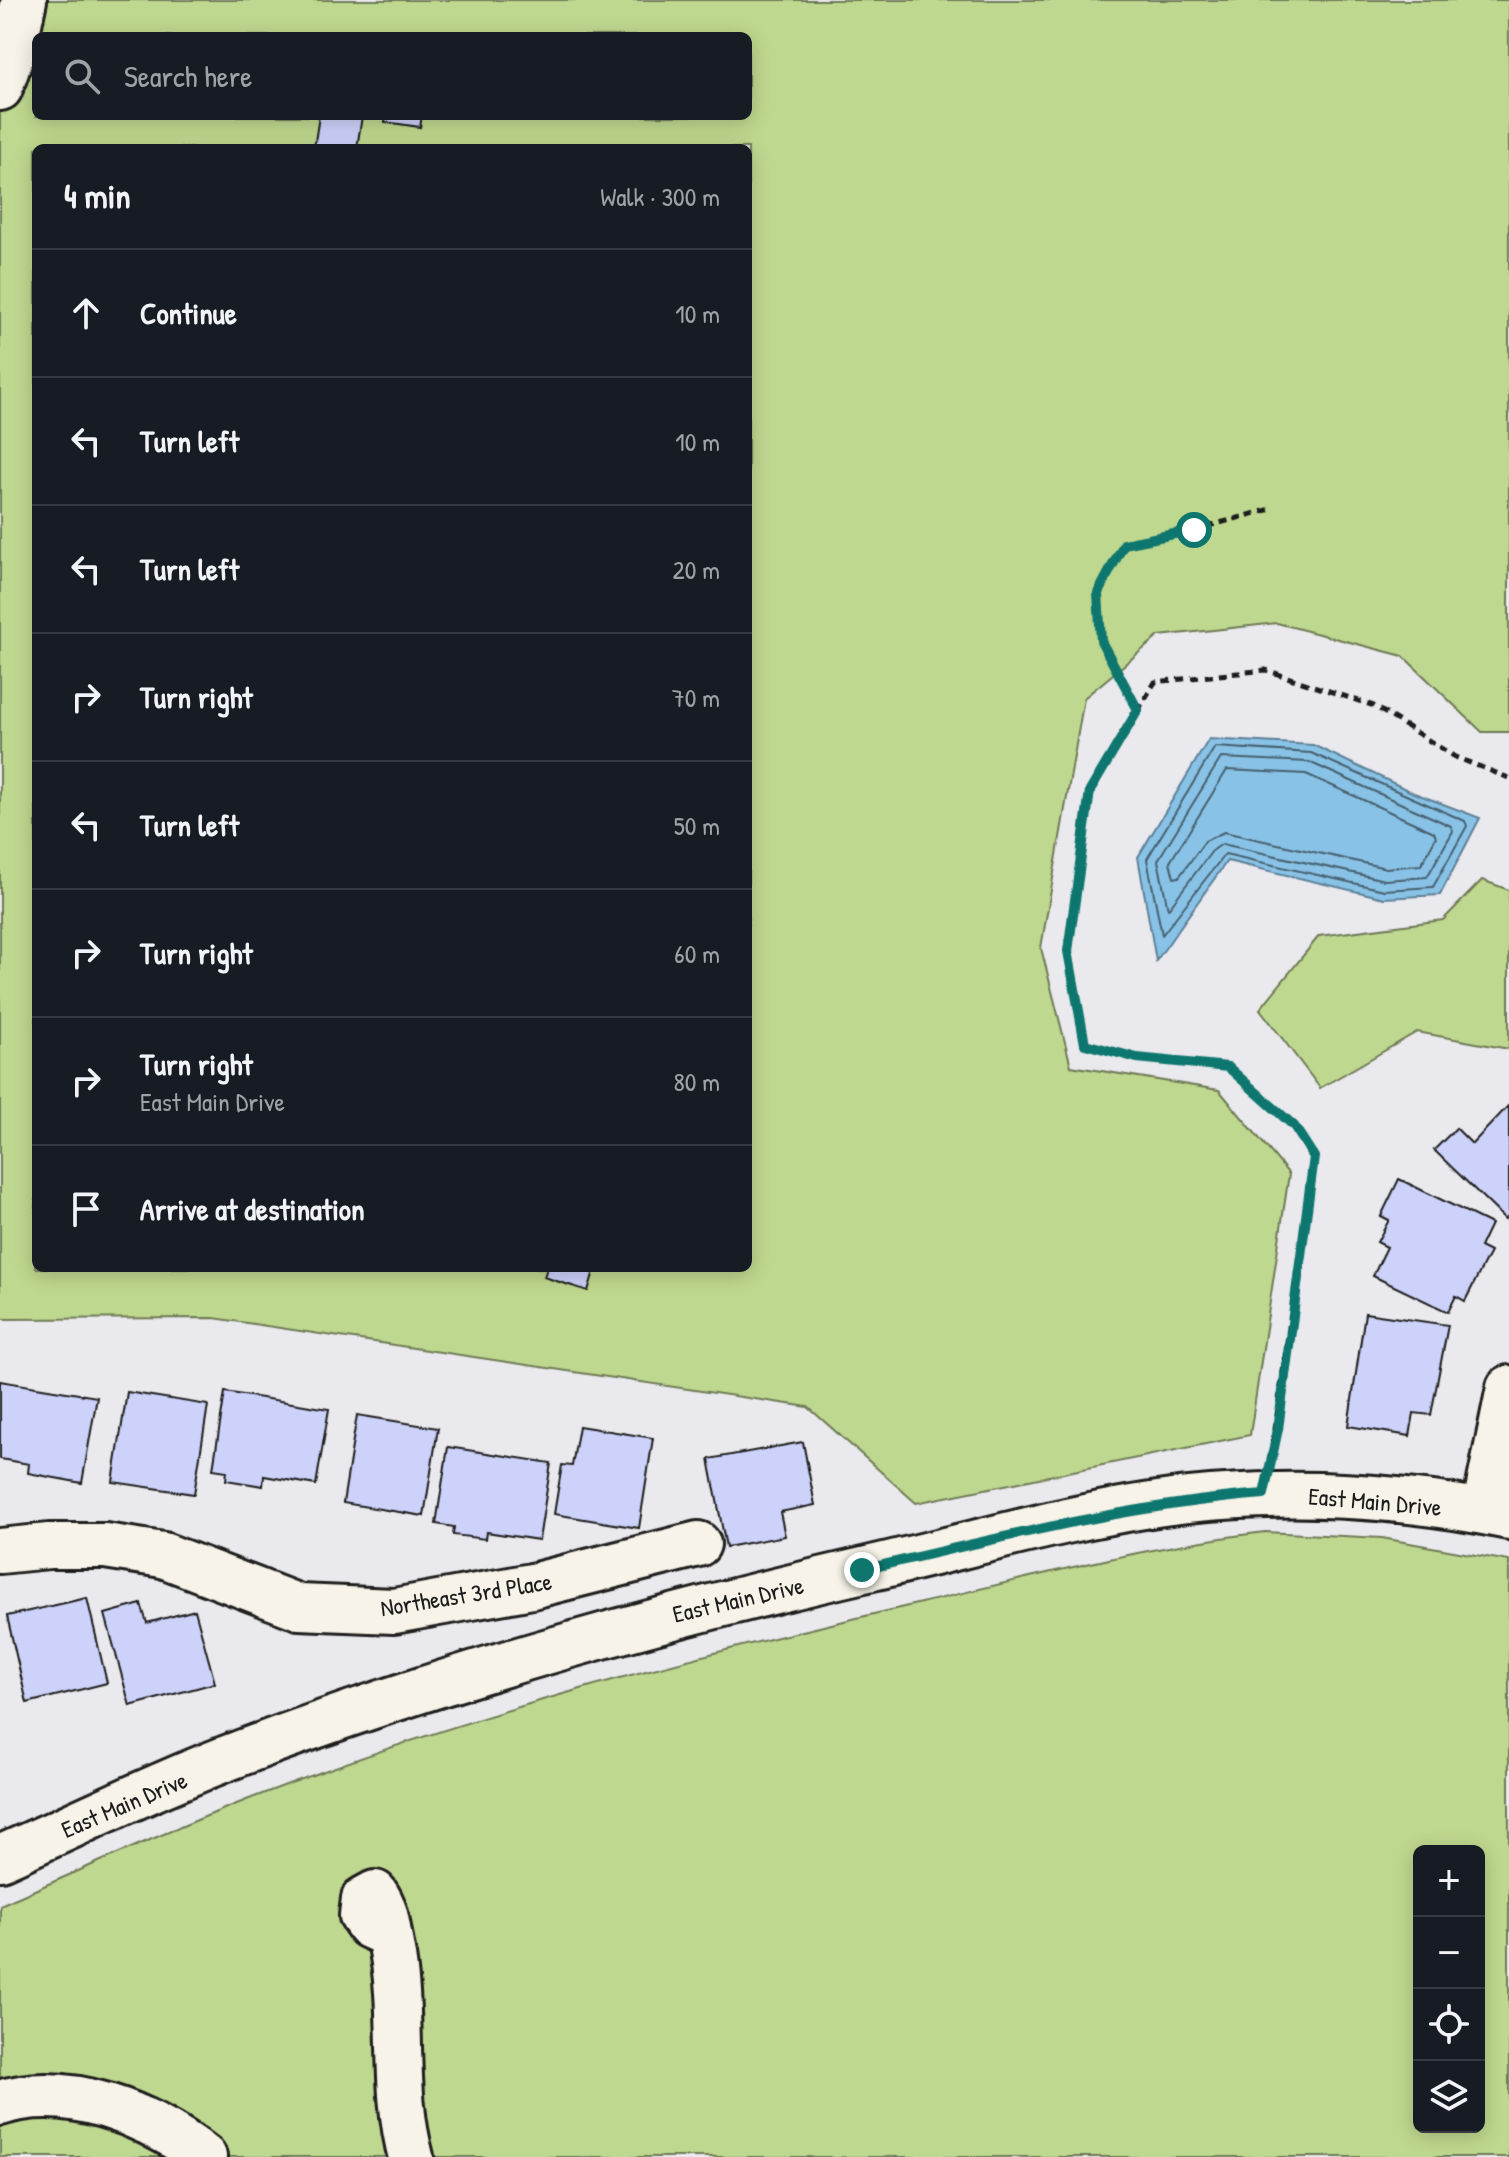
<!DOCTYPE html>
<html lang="en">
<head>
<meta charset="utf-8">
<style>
  body { margin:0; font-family:"Patrick Hand",sans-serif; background:#242831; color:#f1f3f6 }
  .controls { position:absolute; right:24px; bottom:24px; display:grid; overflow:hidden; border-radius:12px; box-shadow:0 4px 20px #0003 }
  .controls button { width:72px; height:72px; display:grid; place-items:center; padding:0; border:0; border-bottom:2px solid #363941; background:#171b24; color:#f1f3f6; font:40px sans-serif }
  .stop { position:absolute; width:24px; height:24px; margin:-18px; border:6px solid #0f766e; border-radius:50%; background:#fff }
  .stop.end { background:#0f766e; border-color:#fff; box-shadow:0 2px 8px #0008 }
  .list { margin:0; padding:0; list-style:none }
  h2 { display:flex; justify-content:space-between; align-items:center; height:104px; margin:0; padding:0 32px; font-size:34px }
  h2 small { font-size:26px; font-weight:400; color:#9ea1a6 }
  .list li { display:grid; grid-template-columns:52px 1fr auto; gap:24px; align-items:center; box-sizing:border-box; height:128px; padding:0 32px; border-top:2px solid #363941 }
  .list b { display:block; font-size:30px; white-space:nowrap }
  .list p { margin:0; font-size:26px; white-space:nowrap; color:#9ea1a6 }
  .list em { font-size:26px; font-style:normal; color:#9ea1a6 }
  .icon { flex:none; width:44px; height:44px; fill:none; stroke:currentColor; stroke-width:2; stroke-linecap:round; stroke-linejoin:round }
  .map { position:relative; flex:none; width:1509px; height:2157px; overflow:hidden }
  .search { position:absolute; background:#171b24; box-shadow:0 4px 20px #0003; left:32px; top:32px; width:720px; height:88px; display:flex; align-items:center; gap:20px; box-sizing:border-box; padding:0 28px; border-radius:12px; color:#9ea1a6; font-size:30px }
  .panel { position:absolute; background:#171b24; box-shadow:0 4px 20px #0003; left:32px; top:144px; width:720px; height:1128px; border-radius:12px }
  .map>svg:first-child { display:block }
</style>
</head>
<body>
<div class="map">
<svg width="1509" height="2157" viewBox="0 0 1509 2157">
  <rect width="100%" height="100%" fill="#eae9ed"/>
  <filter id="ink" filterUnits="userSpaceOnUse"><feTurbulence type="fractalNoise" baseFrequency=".0125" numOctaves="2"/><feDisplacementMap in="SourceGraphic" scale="16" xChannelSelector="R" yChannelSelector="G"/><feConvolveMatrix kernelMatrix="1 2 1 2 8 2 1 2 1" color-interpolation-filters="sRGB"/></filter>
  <g filter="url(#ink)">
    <g fill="#bfd88f" stroke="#6e7a56" stroke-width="2" fill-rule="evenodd">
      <path d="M0,0H1509V732H1482L1403,656L1277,623L1159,636L1084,698L1041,948L1071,1066L1219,1090L1289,1174L1250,1435L916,1503L808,1407L214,1318L0,1319ZM36,36H748V116H36ZM36,148H748V1268H36Z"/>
      <polygon points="1482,880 1509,890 1509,1049 1417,1032 1320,1088 1260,1009 1319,936 1443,920"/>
      <path d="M1265,1532L1382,1538L1509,1561V2157H0V1905C79,1871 158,1835 239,1803C459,1716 691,1656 921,1603C1035,1576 1149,1546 1265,1532ZM1419,1851H1479V2127H1419Z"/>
    </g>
    <polygon fill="#88c3e7" stroke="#5d8096" stroke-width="2" points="1209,739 1313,745 1414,793 1480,818 1440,895 1384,898 1227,861 1156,961 1138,857"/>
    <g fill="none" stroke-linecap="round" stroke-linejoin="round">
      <g stroke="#475f6d" stroke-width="2">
        <polygon points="1215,747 1311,753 1465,821 1467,826 1433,887 1384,890 1225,854 1162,935 1147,859"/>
        <polygon points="1221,758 1309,762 1451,826 1453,831 1427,877 1385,880 1222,844 1212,851 1168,909 1158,860"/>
        <polygon points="1227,770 1306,774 1434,832 1436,837 1421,865 1386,868 1224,832 1205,841 1179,877 1174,878 1170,862"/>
      </g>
    </g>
    <g fill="#ccd2fa" stroke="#1c1c1c" stroke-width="2">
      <polygon points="383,30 415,35 415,36 382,36"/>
      <polygon points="319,116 362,116 357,148 314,148"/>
      <polygon points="386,116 422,116 420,127 385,122"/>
      <polygon points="1509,1105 1509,1215 1505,1219 1434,1150 1456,1128 1472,1144"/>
      <polygon points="1399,1179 1491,1224 1480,1247 1490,1252 1465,1301 1456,1296 1448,1312 1373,1276 1387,1247 1377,1242 1389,1220 1381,1216"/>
      <polygon points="547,1268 595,1268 588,1291 544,1277"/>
      <polygon points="1365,1313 1448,1325 1431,1415 1414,1413 1410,1436 1348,1426"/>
      <polygon points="0,1381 97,1397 82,1483 28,1473 29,1464 0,1459"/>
      <polygon points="127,1392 208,1405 194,1494 113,1482"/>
      <polygon points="225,1392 329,1409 316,1485 264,1476 263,1486 226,1480 227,1471 213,1469"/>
      <polygon points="357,1415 438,1428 424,1516 343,1503"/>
      <polygon points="579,1426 653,1438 639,1528 554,1514 562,1465 572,1466"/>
      <polygon points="803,1442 815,1505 780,1512 785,1536 726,1547 709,1459"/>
      <polygon points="448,1447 551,1463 539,1540 486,1532 485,1539 453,1535 454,1527 436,1524"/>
      <polygon points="87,1598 107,1683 27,1703 7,1616"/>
      <polygon points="141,1604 147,1623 195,1610 215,1683 130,1706 105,1614"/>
    </g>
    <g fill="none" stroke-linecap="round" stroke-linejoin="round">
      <defs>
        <g id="minor">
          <polyline points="0,88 14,48 24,0"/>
          <polyline points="1484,1511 1509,1388"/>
          <polyline points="0,1551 49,1546 105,1546 163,1555 299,1607 394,1611 532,1586 698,1544"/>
          <path d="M0,1858C82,1822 162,1782 246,1751C451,1674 659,1617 872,1568C976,1544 1082,1512 1188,1500C1296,1489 1403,1495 1509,1517"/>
          <path d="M389,1935L369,1926L362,1916L364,1899L375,1893C387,1910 387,1925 391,1945C405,2015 392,2088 411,2157"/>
          <path d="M0,2103C68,2081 150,2115 204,2157"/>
        </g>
      </defs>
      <use href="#minor" stroke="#1c1c1c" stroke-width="50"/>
      <g stroke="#1c1c1c" stroke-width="5" stroke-dasharray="8 6" stroke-linecap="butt">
        <polyline points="1138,709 1101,641 1098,593 1124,544 1194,530 1271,509"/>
        <polyline points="1271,1458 1314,1157 1294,1126 1228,1067 1137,1058 1085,1044 1068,951 1090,791 1155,682 1266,670 1374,706 1455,757 1509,778"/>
      </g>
      <use href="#minor" stroke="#f7f3e8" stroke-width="44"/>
    </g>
  </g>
  <g fill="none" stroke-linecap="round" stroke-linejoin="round" filter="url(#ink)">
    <path stroke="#0f766e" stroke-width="10" d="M862,1570C995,1539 1127,1505 1264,1494L1278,1429L1314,1157L1294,1126L1228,1067L1137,1058L1085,1044L1068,951L1090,791L1138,710L1101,641L1098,593L1124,544L1194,530"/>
  </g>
  <g text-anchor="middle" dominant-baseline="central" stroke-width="6" stroke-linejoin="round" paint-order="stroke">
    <g font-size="24" fill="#1c1c1c" stroke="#f7f3e8">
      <text transform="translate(1375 1501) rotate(5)">East Main Drive</text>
      <text transform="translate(466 1594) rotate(-9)">Northeast 3rd Place</text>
      <text transform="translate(738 1599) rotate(-13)">East Main Drive</text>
      <text transform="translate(124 1804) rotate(-23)">East Main Drive</text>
    </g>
  </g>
</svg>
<div class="controls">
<button>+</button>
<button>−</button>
<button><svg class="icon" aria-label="locate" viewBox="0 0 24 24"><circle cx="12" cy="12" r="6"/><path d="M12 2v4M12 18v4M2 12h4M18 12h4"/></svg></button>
<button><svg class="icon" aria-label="layers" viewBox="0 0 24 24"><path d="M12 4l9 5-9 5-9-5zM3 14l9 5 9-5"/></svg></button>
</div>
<div class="stop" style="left:1194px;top:530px"></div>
<div class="stop end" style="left:862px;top:1570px"></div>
<div class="search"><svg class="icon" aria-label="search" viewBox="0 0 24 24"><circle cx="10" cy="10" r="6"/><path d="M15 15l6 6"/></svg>Search here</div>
<section class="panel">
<h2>4 min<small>Walk · 300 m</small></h2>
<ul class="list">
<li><svg class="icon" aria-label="ahead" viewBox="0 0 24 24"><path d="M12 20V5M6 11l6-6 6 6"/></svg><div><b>Continue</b></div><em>10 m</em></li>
<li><svg class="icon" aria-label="left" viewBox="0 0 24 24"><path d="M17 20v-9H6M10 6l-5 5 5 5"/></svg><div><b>Turn left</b></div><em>10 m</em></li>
<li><svg class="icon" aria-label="left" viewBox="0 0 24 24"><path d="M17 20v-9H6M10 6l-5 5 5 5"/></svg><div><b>Turn left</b></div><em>20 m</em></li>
<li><svg class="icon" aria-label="right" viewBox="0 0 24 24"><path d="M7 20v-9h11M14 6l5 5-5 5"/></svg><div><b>Turn right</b></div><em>70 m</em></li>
<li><svg class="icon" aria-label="left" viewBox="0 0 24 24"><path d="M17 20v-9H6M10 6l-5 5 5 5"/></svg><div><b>Turn left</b></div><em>50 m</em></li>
<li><svg class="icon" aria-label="right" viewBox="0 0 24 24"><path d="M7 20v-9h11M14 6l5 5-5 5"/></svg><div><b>Turn right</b></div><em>60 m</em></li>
<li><svg class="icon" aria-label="right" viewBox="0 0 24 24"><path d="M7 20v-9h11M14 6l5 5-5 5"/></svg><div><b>Turn right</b><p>East Main Drive</p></div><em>80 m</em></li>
<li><svg class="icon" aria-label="arrive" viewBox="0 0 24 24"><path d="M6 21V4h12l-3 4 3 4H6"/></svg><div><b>Arrive at destination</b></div></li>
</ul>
</section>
</div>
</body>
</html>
